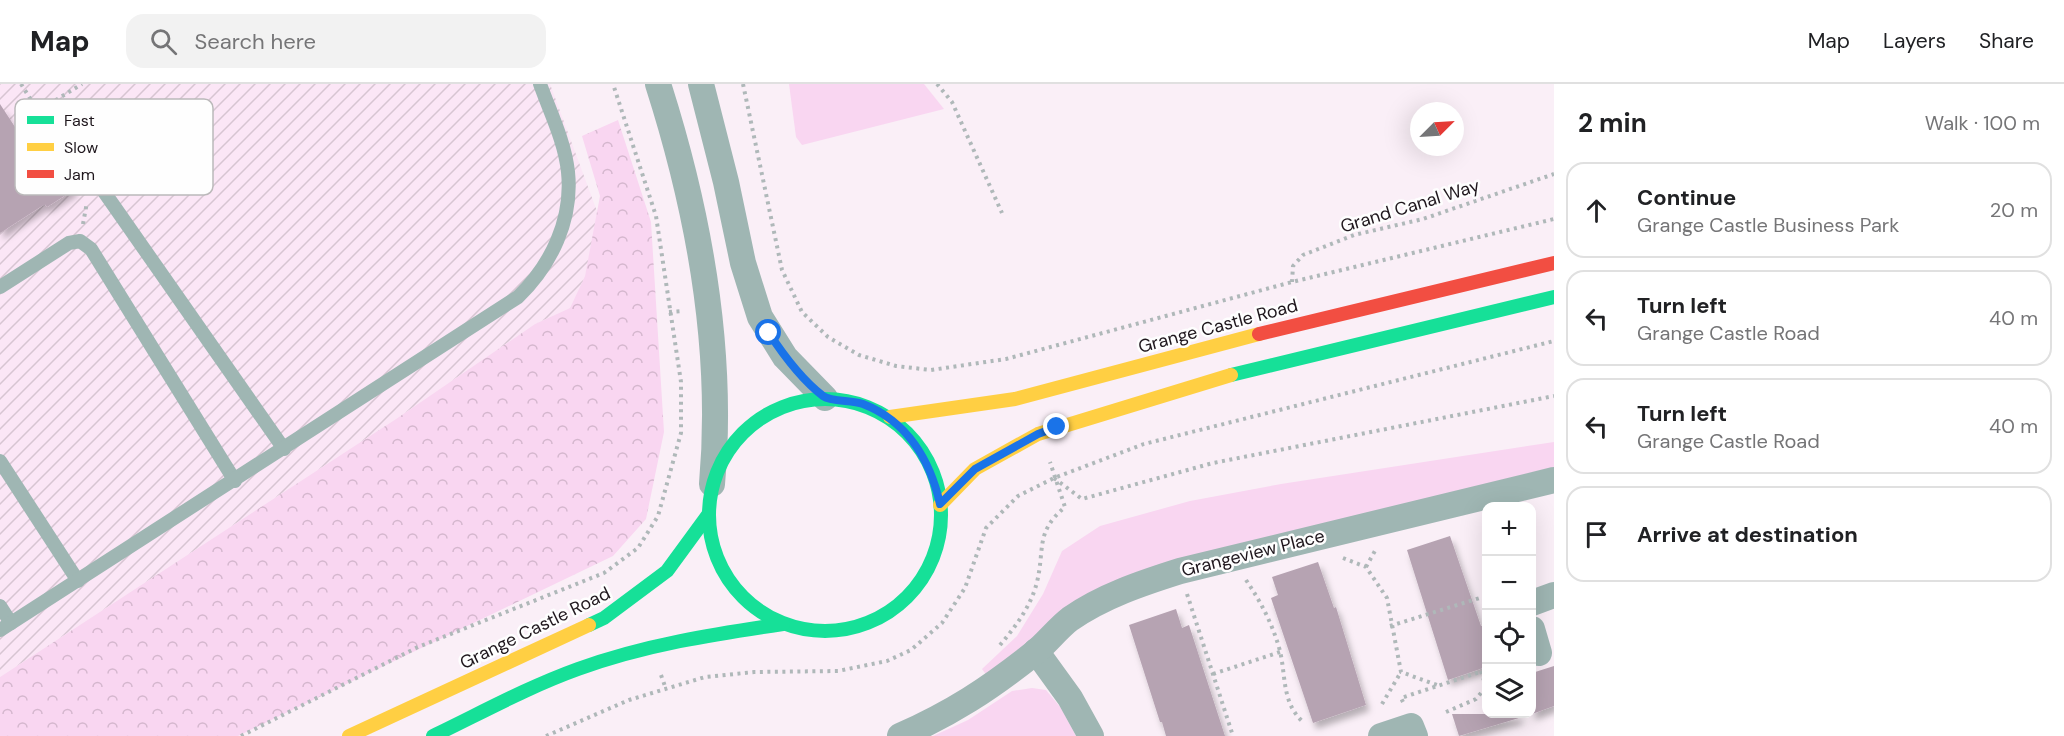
<!DOCTYPE html>
<html lang="en">
<head>
<meta charset="utf-8">
<style>
  body { margin:0; font-family:"DM Sans",sans-serif; background:#f2f2f2; color:#202124 }
  .controls { position:absolute; right:18px; bottom:18px; display:grid; overflow:hidden; border-radius:12px; box-shadow:0 6px 24px #0002 }
  .controls button { width:54px; height:54px; display:grid; place-items:center; padding:0; border:0; border-bottom:2px solid #e0e0e0; background:#fff; color:#202124; font:30px sans-serif }
  .compass { position:absolute; left:1410px; top:18px; width:54px; height:54px; border-radius:50%; background:#fff; box-shadow:0 6px 24px #0002; rotate:66deg }
  .stop { position:absolute; width:18px; height:18px; margin:-14px; border:4px solid #1a73e8; border-radius:50%; background:#fff }
  .stop.end { background:#1a73e8; border-color:#fff; box-shadow:0 2px 6px #0008 }
  .list { margin:0; padding:0; list-style:none }
  h2 { display:flex; justify-content:space-between; align-items:center; height:78px; margin:0; padding:0 24px; font-size:26px }
  h2 small { font-size:20px; font-weight:400; color:#757577 }
  .list li { display:grid; grid-template-columns:39px 1fr auto; gap:18px; align-items:center; box-sizing:border-box; height:96px; margin:0 12px 12px; padding:0 12px; border:2px solid #e0e0e0; border-radius:18px }
  .list b { display:block; font-size:22px; white-space:nowrap }
  .list p { margin:0; font-size:20px; white-space:nowrap; color:#757577 }
  .list em { font-size:20px; font-style:normal; color:#757577 }
  .icon { flex:none; width:33px; height:33px; fill:none; stroke:currentColor; stroke-width:2; stroke-linecap:round; stroke-linejoin:round }
  .map { position:relative; flex:none; width:1554px; height:652px; overflow:hidden }
  header { display:flex; align-items:center; gap:36px; box-sizing:border-box; height:84px; padding:0 30px; background:#fff; border-bottom:2px solid #e0e0e0 }
  header strong { font-size:28px }
  nav { display:flex; gap:33px; margin-inline-start:auto; font-size:21px }
  .search { width:420px; height:54px; background:#f2f2f2; display:flex; align-items:center; gap:15px; box-sizing:border-box; padding:0 21px; border-radius:18px; color:#757577; font-size:22px }
  main { display:flex }
  aside { flex:1; background:#fff }
  .map>svg:first-child { display:block }
</style>
</head>
<body>
<header>
<strong>Map</strong>
<div class="search"><svg class="icon" aria-label="search" viewBox="0 0 24 24"><circle cx="10" cy="10" r="6"/><path d="M15 15l6 6"/></svg>Search here</div>
<nav><a>Map</a><a>Layers</a><a>Share</a></nav>
</header>
<main>
<div class="map">
<svg width="1554" height="652" viewBox="0 0 1554 652">
  <defs>
    <pattern id="industrial-furrows" width="10" height="10" patternUnits="userSpaceOnUse" patternTransform="scale(1.5)"><rect width="10" height="10" fill="#fbe6f6"/><path d="M-1 1l2-2M0 10L10 0M9 11l2-2" fill="none" stroke="#d7c5d2"/></pattern>
    <pattern id="forest-crowns" width="20" height="18" patternUnits="userSpaceOnUse" patternTransform="scale(1.5)"><rect width="20" height="18" fill="#f9d6f1"/><path d="M2 6a3 3 0 1 1 6 0M12 15a3 3 0 1 1 6 0" fill="none" stroke="#d5b7ce"/></pattern>
    <filter id="shadow"><feDropShadow dx="3.5" dy="6" stdDeviation="3" flood-color="#0004"/></filter>
  </defs>
  <rect width="100%" height="100%" fill="#faeff7"/>
  <polygon fill="url(#industrial-furrows)" points="0,0 550,0 598,130 585,192 570,224 535,240 396,335 0,593"/>
  <g fill="#f9d6f1">
    <polygon points="789,0 924,0 944,25 802,61 796,53"/>
    <polygon points="1554,358 1554,383 1189,474 987,592 982,585 1017,552 1043,510 1062,467 1100,442 1190,417 1281,400"/>
    <polygon points="1032,604 1046,606 1061,624 1076,652 933,652 968,636 1012,607"/>
  </g>
  <polygon fill="url(#forest-crowns)" points="618,36 651,138 664,348 646,435 613,472 238,652 0,652 0,593 396,335 535,240 570,224 585,192 600,112 582,52"/>
  <g fill="#b6a3b2" filter="url(#shadow)">
    <polygon points="0,20 32,69 46,60 75,105 47,123 45,120 0,149"/>
    <polygon points="1450,452 1481,542 1486,540 1486,583 1448,596 1407,466"/>
    <polygon points="1318,478 1334,524 1336,523 1366,621 1313,639 1271,514 1278,511 1272,493"/>
    <polygon points="1176,525 1182,544 1189,541 1225,652 1166,652 1162,638 1160,638 1129,541"/>
    <polygon points="1554,582 1554,622 1532,630 1532,589"/>
    <polygon points="1452,630 1519,630 1519,634 1459,652"/>
  </g>
  <g fill="none" stroke-linecap="round" stroke-linejoin="round">
    <g stroke="#afb8b9" stroke-width="4" stroke-dasharray="3 4.5" stroke-linecap="butt">
      <polyline points="21,0 38,27 82,0"/>
      <polyline points="743,0 782,186 802,228 828,253 859,271 896,282 931,286 1006,275 1292,198 1554,135"/>
      <polyline points="937,0 952,18 1002,129"/>
      <polyline points="38,27 80,77"/>
      <polyline points="83,140 87,118"/>
      <polyline points="1292,198 1293,182 1303,171 1354,151 1423,135 1554,90"/>
      <polyline points="669,228 683,227"/>
      <polyline points="1054,394 1082,415 1213,379 1554,312"/>
      <polyline points="1343,474 1366,483 1387,514 1401,588 1437,601"/>
      <polyline points="1366,483 1376,465"/>
      <path d="M1246,496C1261,518 1273,541 1280,567C1286,593 1282,618 1302,637"/>
      <polyline points="1187,510 1233,652"/>
      <polyline points="1390,542 1483,513"/>
      <path d="M1000,561C1016,542 1031,522 1037,498C1045,465 1035,448 1065,423L1050,378"/>
      <polyline points="1481,587 1486,603"/>
      <polyline points="1213,590 1280,568"/>
      <polyline points="661,591 666,605"/>
      <polyline points="1403,618 1401,614 1486,586"/>
      <polyline points="1382,620 1401,588"/>
      <polyline points="1446,628 1476,615 1486,603"/>
      <polyline points="241,652 418,563 604,489 638,464 658,432 681,349 681,298 656,132 613,0"/>
      <polyline points="546,652 629,616 705,593 754,588 838,587 887,577 911,566 942,539 965,504 986,444 1018,412 1054,394 1144,360 1554,257"/>
    </g>
    <g stroke="#9fb6b3" stroke-width="14">
      <polyline points="93,92 284,365"/>
      <polyline points="0,203 69,159 80,157 91,165 235,397"/>
      <polyline points="0,377 78,497"/>
      <polyline points="0,522 11,539"/>
      <path d="M0,546L518,213C551,181 573,136 568,88C565,58 550,28 540,0"/>
    </g>
    <g stroke="#9fb6b3" stroke-width="26">
      <path d="M658,0C699,128 724,266 712,400"/>
      <polyline points="701,0 726,98 743,179 760,233 785,273 825,314"/>
      <polyline points="1532,519 1554,511"/>
      <polyline points="1532,545 1539,569"/>
      <polyline points="1036,567 1070,614 1091,652"/>
      <path d="M900,652C952,629 989,605 1033,570C1046,560 1057,545 1070,535C1103,512 1142,499 1180,487L1554,396"/>
      <polyline points="1381,652 1411,642 1415,652"/>
    </g>
    <g stroke="#16e098" stroke-width="14">
      <polyline points="1231,291 1554,213"/>
      <circle cx="825" cy="431" r="116"/>
      <polyline points="589,541 604,534 667,487 708,431"/>
      <path d="M433,652C481,629 528,603 578,585C644,561 714,550 783,540"/>
    </g>
    <g stroke="#ffcf43" stroke-width="14">
      <polyline points="890,333 1015,315 1259,250"/>
      <polyline points="940,421 975,385 1038,350 1231,291"/>
      <polyline points="349,652 589,541"/>
    </g>
    <polyline stroke="#f24e42" stroke-width="14" points="1259,250 1554,179"/>
  </g>
  <g fill="none" stroke-linecap="round" stroke-linejoin="round">
    <path stroke="#1a73e8" stroke-width="8" d="M769,249C784,272 801,295 823,312C831,318 851,316 863,320C907,337 930,376 940,420L975,385L1038,350L1057,343"/>
  </g>
  <g text-anchor="middle" dominant-baseline="central" stroke-width="5" stroke-linejoin="round" paint-order="stroke">
    <g font-size="18" fill="#1f171d" stroke="#fefefe">
      <text transform="translate(1410 122) rotate(-17)">Grand Canal Way</text>
      <text transform="translate(1218 242) rotate(-15)">Grange Castle Road</text>
      <text transform="translate(1253 469) rotate(-14)">Grangeview Place</text>
      <text transform="translate(535 544) rotate(-26)">Grange Castle Road</text>
    </g>
  </g>
  <rect x="15" y="15" width="198" height="96" rx="9" fill="#fefefe" stroke="#bbb9ba" stroke-width="1.5"/>
  <rect x="27" y="32" width="27" height="8" fill="#16e098"/>
  <rect x="27" y="59" width="27" height="8" fill="#ffcf43"/>
  <rect x="27" y="86" width="27" height="8" fill="#f24e42"/>
  <g font-size="16" fill="#1f171d">
    <text x="64" y="42">Fast</text>
    <text x="64" y="69">Slow</text>
    <text x="64" y="96">Jam</text>
  </g>
</svg>
<div class="controls">
<button>+</button>
<button>−</button>
<button><svg class="icon" aria-label="locate" viewBox="0 0 24 24"><circle cx="12" cy="12" r="6"/><path d="M12 2v4M12 18v4M2 12h4M18 12h4"/></svg></button>
<button><svg class="icon" aria-label="layers" viewBox="0 0 24 24"><path d="M12 4l9 5-9 5-9-5zM3 14l9 5 9-5"/></svg></button>
</div>
<svg class="compass" viewBox="-18 -18 36 36"><path d="M0-13l5 13h-10z" fill="#e53935"/><path d="M0 13l5-13h-10z" fill="#757577"/></svg>
<div class="stop" style="left:769px;top:249px"></div>
<div class="stop end" style="left:1057px;top:343px"></div>
</div>
<aside>
<h2>2 min<small>Walk · 100 m</small></h2>
<ul class="list">
<li><svg class="icon" aria-label="ahead" viewBox="0 0 24 24"><path d="M12 20V5M6 11l6-6 6 6"/></svg><div><b>Continue</b><p>Grange Castle Business Park</p></div><em>20 m</em></li>
<li><svg class="icon" aria-label="left" viewBox="0 0 24 24"><path d="M17 20v-9H6M10 6l-5 5 5 5"/></svg><div><b>Turn left</b><p>Grange Castle Road</p></div><em>40 m</em></li>
<li><svg class="icon" aria-label="left" viewBox="0 0 24 24"><path d="M17 20v-9H6M10 6l-5 5 5 5"/></svg><div><b>Turn left</b><p>Grange Castle Road</p></div><em>40 m</em></li>
<li><svg class="icon" aria-label="arrive" viewBox="0 0 24 24"><path d="M6 21V4h12l-3 4 3 4H6"/></svg><div><b>Arrive at destination</b></div></li>
</ul>
</aside>
</main>
</body>
</html>
